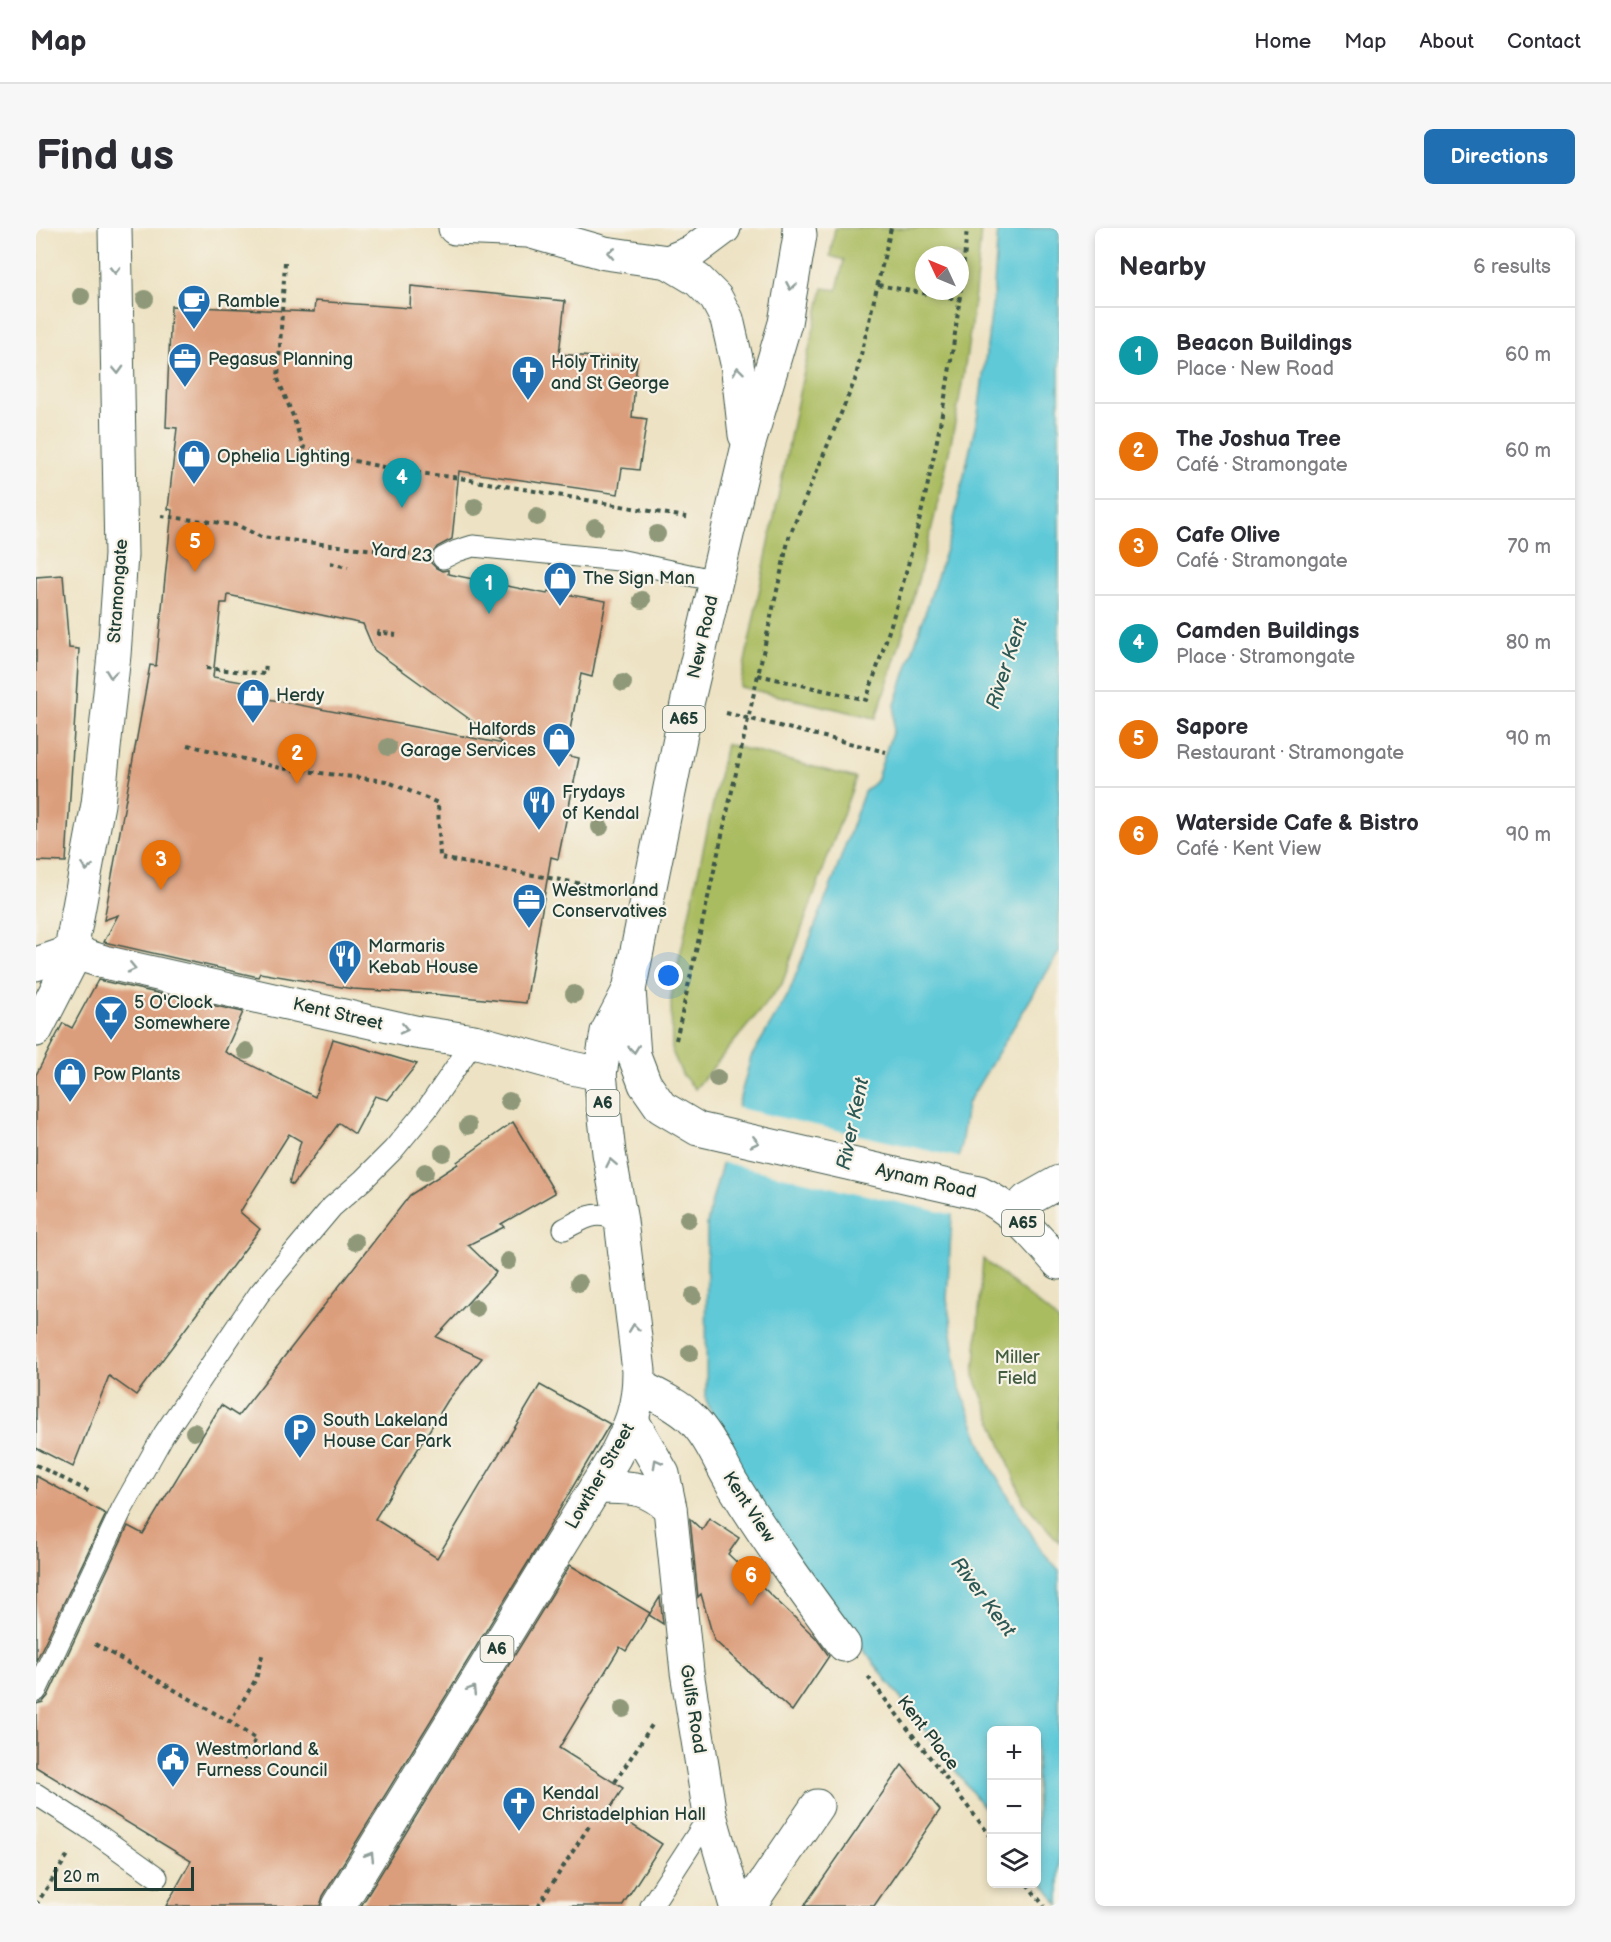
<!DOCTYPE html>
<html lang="en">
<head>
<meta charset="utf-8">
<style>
  body { margin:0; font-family:"Balsamiq Sans",sans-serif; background:#f7f7f7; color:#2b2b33 }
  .controls { position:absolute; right:18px; bottom:18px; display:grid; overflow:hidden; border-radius:9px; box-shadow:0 3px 9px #0003 }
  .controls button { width:54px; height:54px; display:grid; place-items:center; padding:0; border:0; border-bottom:2px solid #e1e1e2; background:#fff; color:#2b2b33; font:30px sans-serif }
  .compass { position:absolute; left:879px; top:18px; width:54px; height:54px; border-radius:50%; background:#fff; box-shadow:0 3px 9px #0003; rotate:314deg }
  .scale { position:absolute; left:18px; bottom:15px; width:140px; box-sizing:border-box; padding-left:6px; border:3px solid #1f3d34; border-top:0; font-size:16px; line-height:21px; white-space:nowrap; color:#1f3d34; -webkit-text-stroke:4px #f7f3e8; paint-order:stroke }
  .you { position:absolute; left:633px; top:748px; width:21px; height:21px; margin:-15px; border:4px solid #fff; border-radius:50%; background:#1a73e8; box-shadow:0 0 0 9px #1a73e833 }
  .badge { display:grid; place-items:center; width:39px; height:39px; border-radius:50%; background:#1f6fb2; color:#fff; font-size:20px; font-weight:700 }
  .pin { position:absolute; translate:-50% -50px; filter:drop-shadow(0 2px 3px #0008) }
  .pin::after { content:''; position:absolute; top:32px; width:21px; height:18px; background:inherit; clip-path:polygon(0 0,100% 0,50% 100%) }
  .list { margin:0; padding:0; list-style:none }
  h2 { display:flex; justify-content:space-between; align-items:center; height:78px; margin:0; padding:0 24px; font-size:26px }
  h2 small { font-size:20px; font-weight:400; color:#7c7c81 }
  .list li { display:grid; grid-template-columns:39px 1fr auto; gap:18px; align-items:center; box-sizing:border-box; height:96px; padding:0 24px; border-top:2px solid #e1e1e2 }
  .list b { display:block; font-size:22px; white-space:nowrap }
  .list p { margin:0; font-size:20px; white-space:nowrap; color:#7c7c81 }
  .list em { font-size:20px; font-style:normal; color:#7c7c81 }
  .icon { flex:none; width:33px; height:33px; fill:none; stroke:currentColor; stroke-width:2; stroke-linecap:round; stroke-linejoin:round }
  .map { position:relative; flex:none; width:1023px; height:1678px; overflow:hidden; border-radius:9px }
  header { display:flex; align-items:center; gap:36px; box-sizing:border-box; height:84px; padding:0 30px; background:#fff; border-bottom:2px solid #e1e1e2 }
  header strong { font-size:28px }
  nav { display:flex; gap:33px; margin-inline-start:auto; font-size:21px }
  .intro { display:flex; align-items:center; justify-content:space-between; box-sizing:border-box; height:144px; padding:0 36px }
  h1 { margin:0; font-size:42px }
  .button { padding:15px 27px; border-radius:9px; background:#1f6fb2; color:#fff; font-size:21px; font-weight:700 }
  main { display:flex; gap:36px; padding:0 36px }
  aside { flex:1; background:#fff; border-radius:9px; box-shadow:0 3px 9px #0003 }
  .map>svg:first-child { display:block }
</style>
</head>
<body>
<header>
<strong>Map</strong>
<nav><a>Home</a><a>Map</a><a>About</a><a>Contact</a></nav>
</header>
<div class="intro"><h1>Find us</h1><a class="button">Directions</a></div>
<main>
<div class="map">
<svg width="1023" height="1678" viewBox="0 0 1023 1678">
  <rect width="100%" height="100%" fill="#f7f3e8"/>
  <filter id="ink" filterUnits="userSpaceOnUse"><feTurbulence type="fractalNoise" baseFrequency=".0167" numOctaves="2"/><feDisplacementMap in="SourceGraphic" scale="12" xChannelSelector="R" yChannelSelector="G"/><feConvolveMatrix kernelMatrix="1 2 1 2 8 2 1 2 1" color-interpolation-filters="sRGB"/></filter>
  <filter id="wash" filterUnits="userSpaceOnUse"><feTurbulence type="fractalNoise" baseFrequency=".008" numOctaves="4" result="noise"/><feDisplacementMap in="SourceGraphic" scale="24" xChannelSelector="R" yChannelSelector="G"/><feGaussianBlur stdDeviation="1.35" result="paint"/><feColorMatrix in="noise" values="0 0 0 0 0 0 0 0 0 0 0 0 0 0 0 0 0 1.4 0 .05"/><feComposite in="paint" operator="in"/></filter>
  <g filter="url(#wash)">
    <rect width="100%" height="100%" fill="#ede2c3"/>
    <g fill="#aabc60" stroke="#647c4a" stroke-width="1.5" fill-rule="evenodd">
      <path d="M799,0H945C933,168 893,331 840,490L704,459L762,170L787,60L801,62L808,32L794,28ZM888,27H924V63H888Z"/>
      <polygon points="690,516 820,550 746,756 659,861 646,846 636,823 635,769"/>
      <polygon points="947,1031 1023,1093 1023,1314 988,1274 938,1148"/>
    </g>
    <polygon fill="#5ec9d8" stroke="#3e8386" stroke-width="1.5" points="962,0 1023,0 1023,724 931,876 917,972 911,1071 924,1160 953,1236 1005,1322 1023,1342 1023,1677 1001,1647 1000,1502 956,1502 955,1589 756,1328 702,1247 670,1172 671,996 676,973 715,829 752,767 797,652 828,564 840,553 857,502 859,477 914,309 942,186 957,72"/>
    <polygon fill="#ede2c3" points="698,879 926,930 919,987 684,934"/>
    <g id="blocks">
      <g fill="#db9e7b" fill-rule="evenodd">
        <path d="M375,58L529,73L523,126L601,133L596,189L611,191L603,242L586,240L582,266L423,243L416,311L401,319L394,329L395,335L400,340L406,343L412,342V346L511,366L512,363L570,373L556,449L545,446L529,527L543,530L522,631L515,629L490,775L396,766L317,761L224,745L222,749L68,714L82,687L68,692L114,437L120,438L136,282L132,281L141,200L130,199L135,78L278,84L279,73L374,80ZM192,367L327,396L338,422L468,516L216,468L218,456L177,449L185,375H191Z"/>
        <polygon points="27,347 33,420 43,421 30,634 0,633 0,349"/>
        <polygon points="62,752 207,784 189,824 279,869 297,811 381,836 352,872 339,868 319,906 303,895 257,957 253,955 265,913 253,906 204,984 224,1001 100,1167 73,1148 37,1239 0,1220 0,847 27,795 36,800"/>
        <polygon points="477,894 519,965 465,996 468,999 432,1017 460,1044 400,1109 446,1130 412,1172 339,1291 401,1330 504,1157 574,1196 572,1199 502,1318 287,1668 284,1678 130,1678 155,1633 0,1539 0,1476 7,1474 12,1468 92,1298 107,1306 185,1177 202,1188 374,967 422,936 421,934"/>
        <polygon points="0,1248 70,1286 0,1433"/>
        <polygon points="673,1290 703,1310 692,1326 780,1410 793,1428 756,1483 678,1412 665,1366 662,1369 654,1291 666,1302"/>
        <polygon points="534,1337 614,1385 590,1423 584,1419 523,1520 587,1560 573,1582 626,1616 586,1678 325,1678"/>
        <polygon points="624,1369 627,1396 613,1387"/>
        <polygon points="866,1537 904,1582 838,1678 768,1678"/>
      </g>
    </g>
  </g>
  <g filter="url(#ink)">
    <use href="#blocks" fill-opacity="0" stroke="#3e5649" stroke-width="1.5"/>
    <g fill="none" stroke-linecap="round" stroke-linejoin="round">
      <defs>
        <g id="lane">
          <polyline points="407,330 421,323 437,318 583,332 681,353"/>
          <path d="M528,1001C553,988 558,982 585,993"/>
          <polyline points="0,1463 86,1281 128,1206 223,1066 296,979 327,952 357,922 391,881 438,813"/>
          <polyline points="0,1566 51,1599 121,1649"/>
          <polyline points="615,1678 674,1587"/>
        </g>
        <g id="street">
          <polyline points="41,722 37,711 62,576 78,427 85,327 79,0"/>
          <polyline points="41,722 49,728 68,734 379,804 438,813 536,840 564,846"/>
          <polyline points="0,736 41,722"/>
          <polyline points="0,802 41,722"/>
          <polyline points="978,985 991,972 1023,954"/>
          <path d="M603,1158C620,1167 640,1176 654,1189C673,1206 683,1233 696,1255C730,1311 769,1364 808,1417"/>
          <polyline points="597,1194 627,1246 634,1280 651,1444 674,1587 700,1678"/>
          <path d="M560,1259C593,1260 607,1256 634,1280"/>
          <polyline points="713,1678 781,1578"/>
        </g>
        <g id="highway">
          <polyline points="419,0 492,3 569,25 632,34 662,52 680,70 691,91 701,135 709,207"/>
          <path d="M763,0L764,7L749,95L711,222L651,476L593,762L598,827L609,856L625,879L662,901L943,965C978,981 998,1007 1023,1035"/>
          <polyline points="632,34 656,24 688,0"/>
          <path d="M303,1678L579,1228C595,1197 603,1179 603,1143L585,993L573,925L564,846L571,804L593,762"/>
        </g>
      </defs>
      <use href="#lane" stroke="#3e5649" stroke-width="23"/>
      <use href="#street" stroke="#3e5649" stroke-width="35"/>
      <use href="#highway" stroke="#3e5649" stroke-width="35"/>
      <g stroke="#3e5649" stroke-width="4" stroke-dasharray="4.5 4.5" stroke-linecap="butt">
        <path d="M249,34L242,151L257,188L267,219C316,234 366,244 417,249L655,290"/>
        <polyline points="842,57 925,72"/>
        <polyline points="125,288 201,297 225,309 374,326"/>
        <polyline points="294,335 312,339"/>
        <polyline points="343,408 343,404 360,407"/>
        <polyline points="170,440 229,446 230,435"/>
        <path d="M722,447L830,472C884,320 917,160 931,0"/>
        <polyline points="690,485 850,524"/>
        <polyline points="152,517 244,540 350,553 402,575 404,630 574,661"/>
        <polyline points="640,812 753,309 819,152 855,0"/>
        <polyline points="0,1237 56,1265"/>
        <polyline points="59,1416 194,1494"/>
        <polyline points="832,1449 956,1610"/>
        <polyline points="207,1532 220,1511 194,1494 220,1451 227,1424"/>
        <polyline points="579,1554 616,1497"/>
        <polyline points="991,1656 1008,1678"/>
        <polyline points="0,1677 32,1627"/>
        <polyline points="502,1678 555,1595"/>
      </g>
      <use href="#lane" stroke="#fff" stroke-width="21"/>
      <use href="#street" stroke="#fff" stroke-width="33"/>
      <use href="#highway" stroke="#fff" stroke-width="33"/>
    </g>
    <g fill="#8f997a">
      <circle cx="45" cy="68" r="9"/>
      <circle cx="109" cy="71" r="9"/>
      <circle cx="439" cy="279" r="9"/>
      <circle cx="501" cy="289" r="9"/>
      <circle cx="559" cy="299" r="9"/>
      <circle cx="621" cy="306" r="9"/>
      <circle cx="606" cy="372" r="9"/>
      <circle cx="587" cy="455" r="9"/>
      <circle cx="352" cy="519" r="9"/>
      <circle cx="564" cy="599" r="9"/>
      <circle cx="538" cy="766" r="9"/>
      <circle cx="210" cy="823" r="9"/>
      <circle cx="681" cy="850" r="9"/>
      <circle cx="473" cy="873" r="9"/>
      <circle cx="432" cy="898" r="9"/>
      <circle cx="407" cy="925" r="9"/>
      <circle cx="389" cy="944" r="9"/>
      <circle cx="652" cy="991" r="9"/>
      <circle cx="319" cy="1014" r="9"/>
      <circle cx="472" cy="1033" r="9"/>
      <circle cx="543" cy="1055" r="9"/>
      <circle cx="657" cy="1068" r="9"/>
      <circle cx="440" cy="1080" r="9"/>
      <circle cx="654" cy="1125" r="9"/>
      <circle cx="158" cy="1204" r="9"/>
      <circle cx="587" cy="1481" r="9"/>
    </g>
    <defs><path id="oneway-chevron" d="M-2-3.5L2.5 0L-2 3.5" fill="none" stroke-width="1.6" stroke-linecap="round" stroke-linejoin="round" transform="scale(1.5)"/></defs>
    <g stroke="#8f9e9a">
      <use href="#oneway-chevron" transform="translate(575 25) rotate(-170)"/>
      <use href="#oneway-chevron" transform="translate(79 42) rotate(89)"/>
      <use href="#oneway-chevron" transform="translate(755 58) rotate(100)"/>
      <use href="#oneway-chevron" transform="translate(82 142) rotate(88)"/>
      <use href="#oneway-chevron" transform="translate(702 143) rotate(-97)"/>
      <use href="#oneway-chevron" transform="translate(75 446) rotate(97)"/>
      <use href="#oneway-chevron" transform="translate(51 639) rotate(100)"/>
      <use href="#oneway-chevron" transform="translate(96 740) rotate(13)"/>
      <use href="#oneway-chevron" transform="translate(368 801) rotate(13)"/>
      <use href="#oneway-chevron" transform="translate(598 821) rotate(83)"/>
      <use href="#oneway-chevron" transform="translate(719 914) rotate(13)"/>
      <use href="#oneway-chevron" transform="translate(575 935) rotate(-101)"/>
      <use href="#oneway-chevron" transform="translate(598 1100) rotate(-97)"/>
      <use href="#oneway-chevron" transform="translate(621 1235) rotate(-119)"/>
      <use href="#oneway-chevron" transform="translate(436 1462) rotate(-58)"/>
      <use href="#oneway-chevron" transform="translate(334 1628) rotate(-58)"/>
    </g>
  </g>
  <defs>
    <symbol id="cafe-pin" viewBox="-11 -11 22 30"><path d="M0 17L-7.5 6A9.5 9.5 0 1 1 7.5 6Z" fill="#1f6fb2" stroke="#f7f3e8"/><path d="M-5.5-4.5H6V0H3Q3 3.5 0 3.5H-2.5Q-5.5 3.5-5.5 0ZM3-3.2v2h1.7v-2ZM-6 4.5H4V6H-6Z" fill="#fff"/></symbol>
    <symbol id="office-pin" viewBox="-11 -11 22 30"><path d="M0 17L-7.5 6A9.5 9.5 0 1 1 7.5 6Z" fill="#1f6fb2" stroke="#f7f3e8"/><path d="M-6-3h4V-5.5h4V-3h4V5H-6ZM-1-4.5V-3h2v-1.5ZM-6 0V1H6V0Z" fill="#fff"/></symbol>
    <symbol id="church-pin" viewBox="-11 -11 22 30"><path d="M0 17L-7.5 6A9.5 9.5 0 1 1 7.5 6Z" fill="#1f6fb2" stroke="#f7f3e8"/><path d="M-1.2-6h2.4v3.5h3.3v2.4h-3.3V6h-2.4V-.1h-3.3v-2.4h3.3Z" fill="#fff"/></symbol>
    <symbol id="shop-pin" viewBox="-11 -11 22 30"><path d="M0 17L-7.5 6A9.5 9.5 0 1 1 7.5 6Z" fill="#1f6fb2" stroke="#f7f3e8"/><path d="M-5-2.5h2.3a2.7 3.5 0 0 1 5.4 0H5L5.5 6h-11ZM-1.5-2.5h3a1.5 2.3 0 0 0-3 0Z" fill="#fff"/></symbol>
    <symbol id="restaurant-pin" viewBox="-11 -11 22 30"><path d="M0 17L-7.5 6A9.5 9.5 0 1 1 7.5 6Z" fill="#1f6fb2" stroke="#f7f3e8"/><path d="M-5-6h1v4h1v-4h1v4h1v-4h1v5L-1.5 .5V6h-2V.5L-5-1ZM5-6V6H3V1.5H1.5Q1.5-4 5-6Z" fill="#fff"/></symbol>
    <symbol id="bar-pin" viewBox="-11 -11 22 30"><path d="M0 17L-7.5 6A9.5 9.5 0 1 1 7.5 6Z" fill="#1f6fb2" stroke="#f7f3e8"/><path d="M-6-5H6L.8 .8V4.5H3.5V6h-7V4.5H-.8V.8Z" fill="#fff"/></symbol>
    <symbol id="parking-pin" viewBox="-11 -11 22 30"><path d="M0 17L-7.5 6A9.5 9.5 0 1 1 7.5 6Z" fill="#1f6fb2" stroke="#f7f3e8"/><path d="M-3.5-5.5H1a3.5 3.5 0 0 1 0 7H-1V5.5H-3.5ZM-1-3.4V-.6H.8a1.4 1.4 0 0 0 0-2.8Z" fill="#fff"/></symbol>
    <symbol id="civic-pin" viewBox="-11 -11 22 30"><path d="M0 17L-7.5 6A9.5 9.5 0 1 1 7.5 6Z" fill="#1f6fb2" stroke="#f7f3e8"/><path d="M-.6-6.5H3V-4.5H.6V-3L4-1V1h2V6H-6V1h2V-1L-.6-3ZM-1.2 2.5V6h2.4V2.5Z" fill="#fff"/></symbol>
  </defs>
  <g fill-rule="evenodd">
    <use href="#cafe-pin" x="139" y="54" width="38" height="52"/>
    <use href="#office-pin" x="130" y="112" width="38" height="52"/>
    <use href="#church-pin" x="473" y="125" width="38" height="52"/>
    <use href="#shop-pin" x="139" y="209" width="38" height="52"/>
    <use href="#shop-pin" x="505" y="331" width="38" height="52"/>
    <use href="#shop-pin" x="198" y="448" width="38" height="52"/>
    <use href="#shop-pin" x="504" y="492" width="38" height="52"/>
    <use href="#restaurant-pin" x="484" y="555" width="38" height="52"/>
    <use href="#office-pin" x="474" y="653" width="38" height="52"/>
    <use href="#restaurant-pin" x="290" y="709" width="38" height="52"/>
    <use href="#bar-pin" x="56" y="765" width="38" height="52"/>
    <use href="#shop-pin" x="15" y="827" width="38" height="52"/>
    <use href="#parking-pin" x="245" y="1183" width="38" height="52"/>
    <use href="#civic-pin" x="118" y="1512" width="38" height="52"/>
    <use href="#church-pin" x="464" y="1556" width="38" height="52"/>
  </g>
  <g text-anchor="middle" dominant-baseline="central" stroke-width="4.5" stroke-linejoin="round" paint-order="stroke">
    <g fill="#f7f3e8" stroke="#60746a" stroke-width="1.5">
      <rect x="627" y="478" width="42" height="26" rx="4.5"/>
      <rect x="550.5" y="862" width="33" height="26" rx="4.5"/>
      <rect x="966" y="982" width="42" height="26" rx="4.5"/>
      <rect x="444.5" y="1408" width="33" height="26" rx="4.5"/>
    </g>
    <g font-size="16" font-weight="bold" fill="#1f3d34">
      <text x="648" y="491">A65</text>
      <text x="567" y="875">A6</text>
      <text x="987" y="995">A65</text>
      <text x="461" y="1421">A6</text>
    </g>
    <g font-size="18" fill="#1f3d34" stroke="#f7f3e8" text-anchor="start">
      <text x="181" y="73">Ramble</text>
      <text x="172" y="131">Pegasus Planning</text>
      <text x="515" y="134">Holy Trinity<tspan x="515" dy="21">and St George</tspan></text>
      <text x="181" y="228">Ophelia Lighting</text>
      <text x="547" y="350">The Sign Man</text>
      <text x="240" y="467">Herdy</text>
      <text x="500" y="501" text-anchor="end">Halfords<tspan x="500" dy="21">Garage Services</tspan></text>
      <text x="526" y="564">Frydays<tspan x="526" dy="21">of Kendal</tspan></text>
      <text x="516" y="662">Westmorland<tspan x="516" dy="21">Conservatives</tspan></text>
      <text x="332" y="718">Marmaris<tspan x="332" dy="21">Kebab House</tspan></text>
      <text x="98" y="774">5 O'Clock<tspan x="98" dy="21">Somewhere</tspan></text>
      <text x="57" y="846">Pow Plants</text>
      <text x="287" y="1192">South Lakeland<tspan x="287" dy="21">House Car Park</tspan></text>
      <text x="160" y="1521">Westmorland &amp;<tspan x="160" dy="21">Furness Council</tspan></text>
      <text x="506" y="1565">Kendal<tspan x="506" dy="21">Christadelphian Hall</tspan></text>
    </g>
    <g font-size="18" fill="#1f3d34" stroke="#f7f3e8">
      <text transform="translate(366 325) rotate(7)">Yard 23</text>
      <text transform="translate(82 363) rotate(-86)">Stramongate</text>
      <text transform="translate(667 409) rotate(-77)">New Road</text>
      <text transform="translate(302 786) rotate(13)">Kent Street</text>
      <text transform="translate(890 953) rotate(13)">Aynam Road</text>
      <text transform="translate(564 1248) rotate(-60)">Lowther Street</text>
      <text transform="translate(713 1279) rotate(57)">Kent View</text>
      <text transform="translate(657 1481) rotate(81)">Gulfs Road</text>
      <text transform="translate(892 1505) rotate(52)">Kent Place</text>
    </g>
    <g font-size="18" fill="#425d3f" stroke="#f7f3e8">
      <text x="981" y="1129">Miller<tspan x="981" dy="21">Field</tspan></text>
    </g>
    <g font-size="20" font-style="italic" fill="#2c5955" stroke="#f7f3e8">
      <text transform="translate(971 436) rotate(-72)">River Kent</text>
      <text transform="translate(817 896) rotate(-78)">River Kent</text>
      <text transform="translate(947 1369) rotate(53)">River Kent</text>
    </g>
  </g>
</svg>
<div class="controls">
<button>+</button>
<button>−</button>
<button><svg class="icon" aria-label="layers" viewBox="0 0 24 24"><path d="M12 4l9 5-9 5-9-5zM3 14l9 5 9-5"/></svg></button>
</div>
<svg class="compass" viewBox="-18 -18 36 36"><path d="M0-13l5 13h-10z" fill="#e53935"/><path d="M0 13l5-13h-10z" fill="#7c7c81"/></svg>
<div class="scale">20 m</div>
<div class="you"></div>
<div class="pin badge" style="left:453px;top:386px;background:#0f9aa8">1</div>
<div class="pin badge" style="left:261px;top:556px;background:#e8710a">2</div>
<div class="pin badge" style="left:125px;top:662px;background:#e8710a">3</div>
<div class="pin badge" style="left:366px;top:280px;background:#0f9aa8">4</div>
<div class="pin badge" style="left:159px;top:344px;background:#e8710a">5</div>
<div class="pin badge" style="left:715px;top:1378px;background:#e8710a">6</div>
</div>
<aside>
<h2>Nearby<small>6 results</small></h2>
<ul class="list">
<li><span class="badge" style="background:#0f9aa8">1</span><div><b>Beacon Buildings</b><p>Place · New Road</p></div><em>60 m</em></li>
<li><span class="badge" style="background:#e8710a">2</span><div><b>The Joshua Tree</b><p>Café · Stramongate</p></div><em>60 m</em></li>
<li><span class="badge" style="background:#e8710a">3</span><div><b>Cafe Olive</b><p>Café · Stramongate</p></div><em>70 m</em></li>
<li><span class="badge" style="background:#0f9aa8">4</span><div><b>Camden Buildings</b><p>Place · Stramongate</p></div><em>80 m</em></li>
<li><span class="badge" style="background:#e8710a">5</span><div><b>Sapore</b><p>Restaurant · Stramongate</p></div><em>90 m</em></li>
<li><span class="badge" style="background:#e8710a">6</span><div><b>Waterside Cafe &amp; Bistro</b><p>Café · Kent View</p></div><em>90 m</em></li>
</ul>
</aside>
</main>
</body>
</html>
